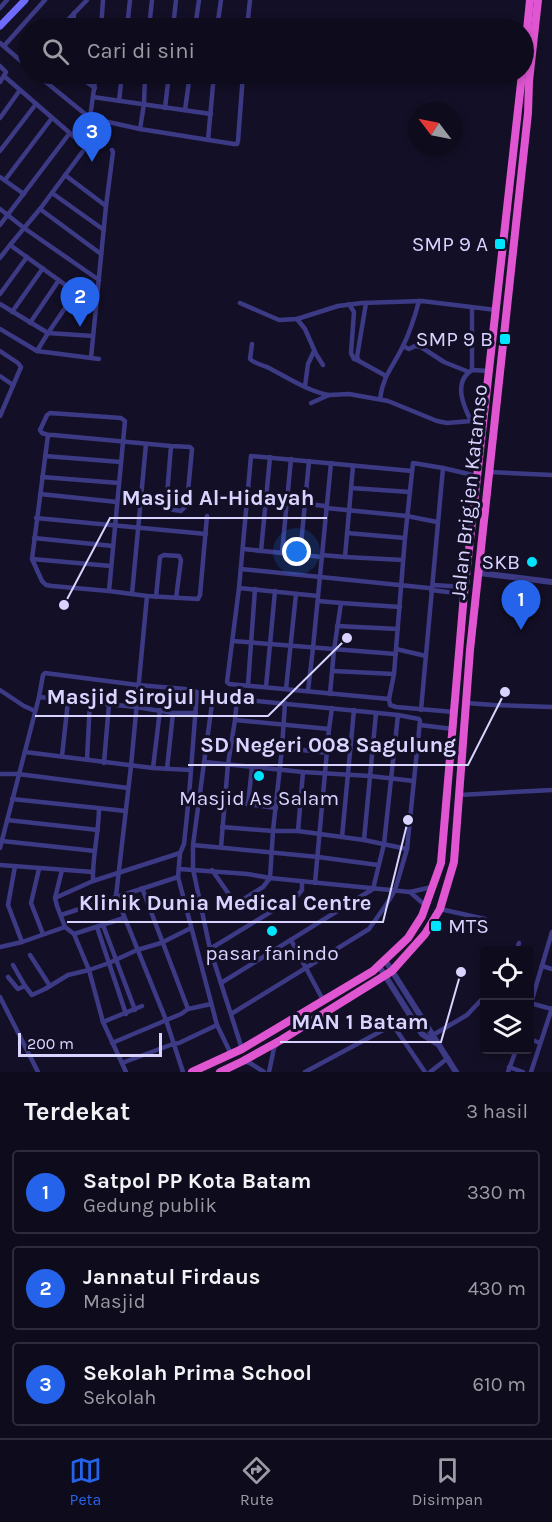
<!DOCTYPE html>
<html lang="id">
<head>
<meta charset="utf-8">
<style>
  body { margin:0; font-family:Karla,sans-serif; background:#171425; color:#f1f3f6 }
  .controls { position:absolute; right:18px; bottom:18px; display:grid; overflow:hidden; border-radius:6px; box-shadow:0 3px 9px #0003 }
  .controls button { width:54px; height:54px; display:grid; place-items:center; padding:0; border:0; border-bottom:2px solid #2e2b3b; background:#0e0b1c; color:#f1f3f6; font:30px sans-serif }
  .compass { position:absolute; left:408px; top:102px; width:54px; height:54px; border-radius:50%; background:#0e0b1c; box-shadow:0 3px 9px #0003; rotate:302deg }
  .scale { position:absolute; left:18px; bottom:15px; width:144px; box-sizing:border-box; padding-left:6px; border:3px solid #d9d4ff; border-top:0; font-size:16px; line-height:21px; white-space:nowrap; color:#d9d4ff; -webkit-text-stroke:4px #130f26; paint-order:stroke }
  .you { position:absolute; left:297px; top:552px; width:21px; height:21px; margin:-15px; border:4px solid #fff; border-radius:50%; background:#1a73e8; box-shadow:0 0 0 9px #1a73e833 }
  .badge { display:grid; place-items:center; width:39px; height:39px; border-radius:50%; background:#2563eb; color:#fff; font-size:20px; font-weight:700 }
  .pin { position:absolute; translate:-50% -50px; filter:drop-shadow(0 2px 3px #0008) }
  .pin::after { content:''; position:absolute; top:32px; width:21px; height:18px; background:inherit; clip-path:polygon(0 0,100% 0,50% 100%) }
  .list { margin:0; padding:0; list-style:none }
  h2 { display:flex; justify-content:space-between; align-items:center; height:78px; margin:0; padding:0 24px; font-size:26px }
  h2 small { font-size:20px; font-weight:400; color:#9b9ba3 }
  .list li { display:grid; grid-template-columns:39px 1fr auto; gap:18px; align-items:center; box-sizing:border-box; height:84px; margin:0 12px 12px; padding:0 12px; border:2px solid #2e2b3b; border-radius:6px }
  .list b { display:block; font-size:22px; white-space:nowrap }
  .list p { margin:0; font-size:20px; white-space:nowrap; color:#9b9ba3 }
  .list em { font-size:20px; font-style:normal; color:#9b9ba3 }
  .icon { flex:none; width:33px; height:33px; fill:none; stroke:currentColor; stroke-width:2; stroke-linecap:round; stroke-linejoin:round }
  .map { position:relative; flex:none; width:552px; height:1072px; overflow:hidden }
  .search { position:absolute; background:#0e0b1c; box-shadow:0 3px 9px #0003; left:18px; right:18px; top:18px; height:66px; display:flex; align-items:center; gap:15px; box-sizing:border-box; padding:0 21px; border-radius:33px; color:#9b9ba3; font-size:22px }
  .sheet { height:366px; background:#0e0b1c }
  nav { display:flex; justify-content:space-around; align-items:center; box-sizing:border-box; height:84px; border-top:2px solid #2e2b3b; background:#0e0b1c; font-size:16px; color:#9b9ba3 }
  nav a { display:grid; justify-items:center; gap:3px }
  nav .on { color:#2563eb }
  .map>svg:first-child { display:block }
</style>
</head>
<body>
<div class="map">
<svg width="552" height="1072" viewBox="0 0 552 1072">
  <rect width="100%" height="100%" fill="#130f26"/>
  <g fill="none" stroke-linecap="round" stroke-linejoin="round">
    <g stroke="#3d3a85" stroke-width="4.5">
      <polyline points="0,8 7,0"/>
      <polyline points="60,28 87,0"/>
      <polyline points="73,28 74,13"/>
      <polyline points="101,28 103,0"/>
      <polyline points="127,28 130,0"/>
      <polyline points="149,28 152,0"/>
      <polyline points="173,28 176,0"/>
      <polyline points="195,28 199,0"/>
      <polyline points="217,28 221,0"/>
      <polyline points="247,28 250,0"/>
      <polyline points="0,43 28,67"/>
      <polyline points="4,46 45,0"/>
      <polyline points="0,66 6,72 0,82"/>
      <polyline points="36,74 90,118"/>
      <polyline points="75,74 95,88"/>
      <polyline points="96,74 90,118 140,129 234,144 237,144 238,141 243,74"/>
      <polyline points="93,97 211,114"/>
      <polyline points="119,101 122,74"/>
      <polyline points="165,108 169,74"/>
      <polyline points="185,110 190,74"/>
      <polyline points="0,118 20,90"/>
      <polyline points="140,129 144,104 145,74"/>
      <polyline points="208,140 214,74"/>
      <polyline points="0,151 36,104"/>
      <polyline points="65,175 106,206"/>
      <polyline points="0,177 24,194"/>
      <polyline points="5,180 52,118"/>
      <polyline points="52,193 104,230"/>
      <polyline points="0,209 24,228 99,280"/>
      <polyline points="40,209 101,254"/>
      <polyline points="0,225 69,134"/>
      <polyline points="10,245 96,307"/>
      <polyline points="0,258 10,245 40,209 86,147 4,76"/>
      <polyline points="0,294 27,257"/>
      <polyline points="240,303 279,320 297,319 338,306 362,303 422,301 496,310"/>
      <polyline points="366,303 357,357 359,361 386,376"/>
      <polyline points="0,304 48,333 93,336"/>
      <polyline points="349,304 354,312 351,353 354,359 359,361"/>
      <polyline points="12,312 43,268"/>
      <polyline points="297,319 305,329 316,354 323,365"/>
      <polyline points="30,323 59,280"/>
      <polyline points="0,329 37,351 99,359"/>
      <path d="M252,344L250,359C254,363 261,365 267,367C287,377 307,391 329,395"/>
      <polyline points="403,346 409,349 415,346 421,347 444,362 469,372"/>
      <polyline points="0,351 18,363 21,367 0,416"/>
      <polyline points="37,351 48,333 76,292"/>
      <polyline points="91,358 106,206 113,152 112,150"/>
      <polyline points="472,370 472,307"/>
      <polyline points="0,376 13,385"/>
      <polyline points="305,386 308,364 314,351"/>
      <path d="M380,399C383,375 393,367 403,346C410,332 415,316 419,301"/>
      <polyline points="311,403 329,395 349,394 388,401 437,421 447,423 483,420"/>
      <path d="M471,421C463,405 453,382 472,370L489,371"/>
      <polyline points="48,435 42,433 40,430 47,415 50,413 121,418 125,421 109,591"/>
      <polyline points="171,446 166,507 168,509 181,511 185,507 187,502 192,449 190,447 171,446 53,435 48,435 32,559 42,581 46,585 52,586 109,591 147,596 198,599 200,595 207,516"/>
      <polyline points="45,456 121,462"/>
      <polyline points="489,472 552,475"/>
      <polyline points="42,477 119,483"/>
      <polyline points="351,488 410,492"/>
      <polyline points="40,494 117,502"/>
      <polyline points="248,498 326,506"/>
      <polyline points="326,508 407,516 437,522"/>
      <polyline points="36,518 206,534"/>
      <polyline points="347,533 405,538"/>
      <polyline points="34,538 113,546"/>
      <polyline points="243,549 322,557"/>
      <polyline points="261,551 270,457"/>
      <polyline points="282,553 291,459"/>
      <polyline points="300,555 309,461"/>
      <polyline points="322,555 345,557 353,466"/>
      <polyline points="345,557 403,560"/>
      <polyline points="32,559 111,566"/>
      <polyline points="241,569 429,588"/>
      <polyline points="433,585 465,587"/>
      <polyline points="239,588 318,596"/>
      <polyline points="431,590 464,594"/>
      <polyline points="132,594 146,444"/>
      <polyline points="147,596 131,766 116,896 166,1020 183,1072"/>
      <polyline points="156,597 160,557 164,555 179,556 181,560 176,598"/>
      <polyline points="318,601 341,603 334,650 330,694"/>
      <polyline points="341,603 400,607"/>
      <polyline points="337,626 398,629"/>
      <polyline points="233,641 396,654"/>
      <polyline points="396,649 426,656"/>
      <polyline points="333,671 394,674"/>
      <polyline points="248,685 255,589"/>
      <polyline points="266,687 275,591"/>
      <polyline points="286,689 296,594"/>
      <polyline points="0,690 24,706 35,711"/>
      <polyline points="308,691 313,648 331,463"/>
      <polyline points="39,697 136,707 173,713 196,713"/>
      <polyline points="389,699 229,684 227,682 239,588 251,456 412,471"/>
      <polyline points="467,703 494,705 552,707"/>
      <polyline points="421,710 443,468"/>
      <polyline points="454,712 396,707 390,705 389,699 394,674 405,538 413,463 443,468 477,476"/>
      <polyline points="235,720 329,729"/>
      <polyline points="420,725 453,729"/>
      <polyline points="232,742 328,753"/>
      <polyline points="25,752 153,768 190,770"/>
      <polyline points="62,756 68,701"/>
      <polyline points="87,759 90,702"/>
      <polyline points="204,762 303,772 370,776 414,781"/>
      <polyline points="104,763 109,704"/>
      <polyline points="153,768 160,710"/>
      <polyline points="167,769 173,713"/>
      <polyline points="0,774 18,774 128,788"/>
      <polyline points="459,795 552,790"/>
      <polyline points="12,799 126,811"/>
      <polyline points="225,803 248,804 276,808"/>
      <polyline points="248,804 252,767"/>
      <polyline points="7,820 98,830"/>
      <polyline points="222,827 273,831 298,831 364,840 407,849"/>
      <polyline points="298,831 303,772"/>
      <polyline points="342,837 354,710"/>
      <polyline points="364,840 376,713"/>
      <polyline points="2,841 95,851"/>
      <polyline points="193,845 318,857 378,865"/>
      <polyline points="221,847 228,764 235,720 237,699"/>
      <polyline points="0,848 39,697 43,675 45,673 138,685 185,689 197,692 189,796 184,844 180,853 178,877 217,1025 179,1043 173,1044 122,1063"/>
      <polyline points="0,865 93,872"/>
      <polyline points="15,866 8,905 22,942"/>
      <polyline points="39,869 31,903 43,934"/>
      <polyline points="179,869 248,874 270,878 410,892 432,887"/>
      <polyline points="62,870 55,898 57,906 65,927 74,934 89,970 103,1022 126,1072"/>
      <polyline points="212,870 233,900 239,902 263,887 270,878 273,831 282,748 285,703"/>
      <path d="M93,881C92,857 99,833 99,808"/>
      <polyline points="315,883 329,729 332,708"/>
      <polyline points="142,888 188,1009"/>
      <polyline points="410,892 426,906"/>
      <polyline points="55,898 93,881 180,853"/>
      <polyline points="440,909 485,919"/>
      <polyline points="61,915 178,877"/>
      <polyline points="103,925 135,1010"/>
      <polyline points="97,927 126,1014"/>
      <polyline points="74,934 124,918"/>
      <polyline points="291,940 323,1000"/>
      <polyline points="0,947 22,942 65,927"/>
      <polyline points="210,949 297,896 302,890 302,881"/>
      <polyline points="517,950 519,943"/>
      <polyline points="30,955 50,986"/>
      <polyline points="13,965 25,986"/>
      <polyline points="542,966 552,969"/>
      <polyline points="8,977 18,989 25,986 32,995 45,989 68,975 89,970 109,963 137,950 161,943 191,928"/>
      <polyline points="221,983 373,889 384,844 398,715"/>
      <polyline points="0,997 38,1072"/>
      <polyline points="530,1003 552,1009"/>
      <polyline points="530,1006 552,932"/>
      <polyline points="231,1014 369,929 386,905 395,890 407,849 420,721 419,719 398,715 237,699 215,694 213,696 193,845 193,869 210,949 242,1049"/>
      <polyline points="103,1022 142,1006"/>
      <polyline points="217,1025 231,1054"/>
      <polyline points="433,1035 467,1015 484,997"/>
      <polyline points="530,1039 540,1043"/>
      <polyline points="112,1043 181,1014 188,1009 211,1004"/>
      <polyline points="243,1061 250,1063 264,1072"/>
      <polyline points="509,1067 523,1072"/>
      <polyline points="269,1072 274,1048 277,1044"/>
      <polyline points="305,1072 387,1028 392,1026 395,1028 425,1072"/>
      <polyline points="430,1072 448,1058"/>
      <polyline points="508,1072 516,1050"/>
      <polyline points="531,1072 552,1008"/>
    </g>
    <g stroke="#3d3a85" stroke-width="6">
      <polyline points="479,573 552,582"/>
      <polyline points="385,960 456,1072"/>
      <polyline points="379,966 422,1034 436,1043"/>
    </g>
    <polyline stroke="#6f6bff" stroke-width="7" points="0,26 25,0"/>
    <g stroke="#e055d1" stroke-width="8">
      <polyline points="524,60 530,0"/>
      <polyline points="192,1072 242,1049 373,971 408,938 422,916 441,863 464,594 522,74"/>
      <polyline points="220,1072 243,1061 281,1040 392,971 425,934 440,909 454,862 470,650 528,113 529,81 538,0"/>
    </g>
  </g>
  <g fill="#00e5ff" stroke="#130f26" stroke-width="2">
    <rect x="494" y="238" width="12" height="12" rx="3"/>
    <rect x="499" y="333" width="12" height="12" rx="3"/>
    <circle cx="532" cy="562" r="6"/>
    <circle cx="259" cy="776" r="6"/>
    <rect x="430" y="920" width="12" height="12" rx="3"/>
    <circle cx="272" cy="931" r="6"/>
  </g>
  <g text-anchor="middle" dominant-baseline="central" stroke-width="6" stroke-linejoin="round" paint-order="stroke">
    <g font-size="21" fill="#d9d4ff" stroke="#130f26" text-anchor="end">
      <text x="488" y="244">SMP 9 A</text>
      <text x="493" y="339">SMP 9 B</text>
      <text x="520" y="562">SKB</text>
      <text x="259" y="798" text-anchor="middle">Masjid As Salam</text>
      <text x="448" y="926" text-anchor="start">MTS</text>
      <text x="272" y="953" text-anchor="middle">pasar fanindo</text>
    </g>
    <g font-size="21" fill="#d9d4ff" stroke="#130f26">
      <text transform="translate(469 492) rotate(-84)">Jalan Brigjen Katamso</text>
    </g>
  </g>
  <path fill="none" stroke="#d9d4ff" stroke-width="2" d="M64 605L110 518H327M347 638L268 716H35M505 692L468 765H188M408 820L383 922H67M461 972L441 1042H280"/>
  <g fill="#d9d4ff" stroke="#130f26" stroke-width="2">
    <circle cx="64" cy="605" r="6"/>
    <circle cx="347" cy="638" r="6"/>
    <circle cx="505" cy="692" r="6"/>
    <circle cx="408" cy="820" r="6"/>
    <circle cx="461" cy="972" r="6"/>
  </g>
  <g font-size="22" text-anchor="middle" font-weight="bold" fill="#d9d4ff" stroke="#130f26" stroke-width="6" stroke-linejoin="round" paint-order="stroke">
    <text x="218" y="505">Masjid Al-Hidayah</text>
    <text x="151" y="704">Masjid Sirojul Huda</text>
    <text x="328" y="752">SD Negeri 008 Sagulung</text>
    <text x="225" y="910">Klinik Dunia Medical Centre</text>
    <text x="360" y="1029">MAN 1 Batam</text>
  </g>
</svg>
<div class="controls">
<button><svg class="icon" aria-label="locate" viewBox="0 0 24 24"><circle cx="12" cy="12" r="6"/><path d="M12 2v4M12 18v4M2 12h4M18 12h4"/></svg></button>
<button><svg class="icon" aria-label="layers" viewBox="0 0 24 24"><path d="M12 4l9 5-9 5-9-5zM3 14l9 5 9-5"/></svg></button>
</div>
<svg class="compass" viewBox="-18 -18 36 36"><path d="M0-13l5 13h-10z" fill="#e53935"/><path d="M0 13l5-13h-10z" fill="#9b9ba3"/></svg>
<div class="scale">200 m</div>
<div class="you"></div>
<div class="pin badge" style="left:521px;top:630px">1</div>
<div class="pin badge" style="left:80px;top:327px">2</div>
<div class="pin badge" style="left:92px;top:162px">3</div>
<div class="search"><svg class="icon" aria-label="search" viewBox="0 0 24 24"><circle cx="10" cy="10" r="6"/><path d="M15 15l6 6"/></svg>Cari di sini</div>
</div>
<section class="sheet">
<h2>Terdekat<small>3 hasil</small></h2>
<ul class="list">
<li><span class="badge">1</span><div><b>Satpol PP Kota Batam</b><p>Gedung publik</p></div><em>330 m</em></li>
<li><span class="badge">2</span><div><b>Jannatul Firdaus</b><p>Masjid</p></div><em>430 m</em></li>
<li><span class="badge">3</span><div><b>Sekolah Prima School</b><p>Sekolah</p></div><em>610 m</em></li>
</ul>
</section>
<nav>
<a class="on"><svg class="icon" aria-label="map" viewBox="0 0 24 24"><path d="M3 6l6-2 6 2 6-2v14l-6 2-6-2-6 2zM9 4v14M15 6v14"/></svg>Peta</a>
<a><svg class="icon" aria-label="directions" viewBox="0 0 24 24"><path d="M12 3l9 9-9 9-9-9zM9 14v-3h6M13 9l2 2-2 2"/></svg>Rute</a>
<a><svg class="icon" aria-label="saved" viewBox="0 0 24 24"><path d="M7 4h10v16l-5-4-5 4z"/></svg>Disimpan</a>
</nav>
</body>
</html>
